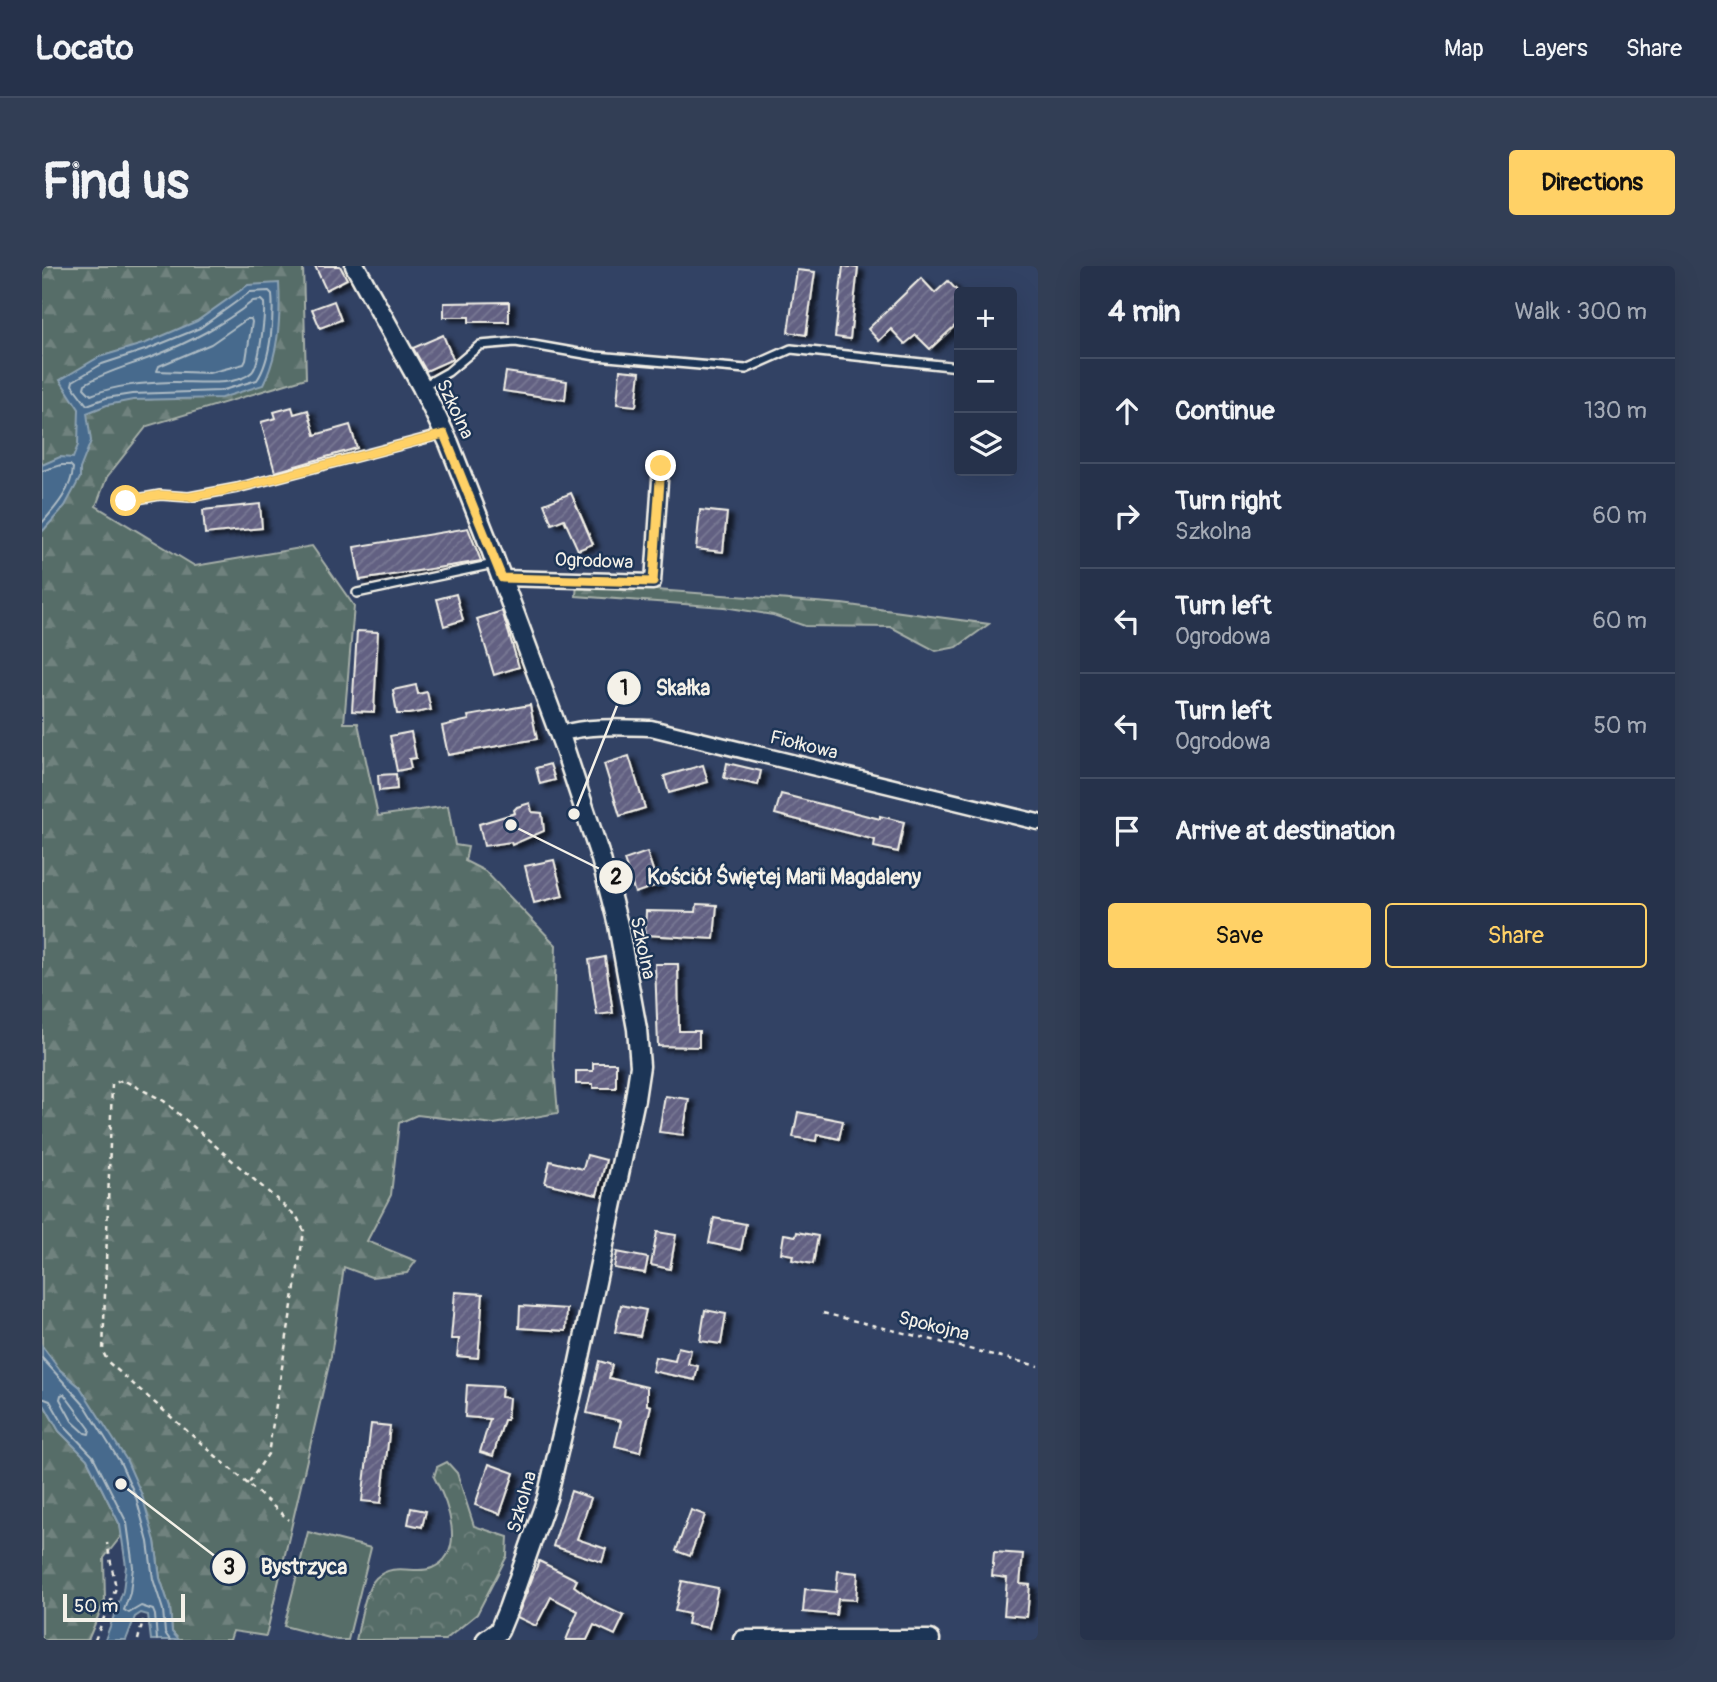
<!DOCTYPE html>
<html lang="en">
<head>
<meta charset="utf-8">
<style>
  body { margin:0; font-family:Pangolin,sans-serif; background:#323e55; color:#f1f3f6 }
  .controls { position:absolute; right:21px; top:21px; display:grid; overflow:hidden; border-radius:7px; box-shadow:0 7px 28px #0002 }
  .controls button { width:63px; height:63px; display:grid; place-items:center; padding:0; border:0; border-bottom:2px solid #424d63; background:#26324b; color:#f1f3f6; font:35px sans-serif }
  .scale { position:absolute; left:21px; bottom:18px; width:122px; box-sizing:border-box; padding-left:7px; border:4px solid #f4f1e8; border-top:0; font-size:19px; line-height:24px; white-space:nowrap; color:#f4f1e8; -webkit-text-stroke:5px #1d3557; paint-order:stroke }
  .stop { position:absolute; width:21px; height:21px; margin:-16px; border:5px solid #ffd166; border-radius:50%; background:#fff }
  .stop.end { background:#ffd166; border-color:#fff; box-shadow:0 2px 7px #0008 }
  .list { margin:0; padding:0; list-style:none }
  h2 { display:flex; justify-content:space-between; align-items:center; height:91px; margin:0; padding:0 28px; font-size:30px }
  h2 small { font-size:23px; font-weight:400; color:#a4aab5 }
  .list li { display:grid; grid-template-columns:46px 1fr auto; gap:21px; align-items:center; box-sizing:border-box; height:105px; padding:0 28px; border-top:2px solid #424d63 }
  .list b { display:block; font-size:26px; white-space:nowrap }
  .list p { margin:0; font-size:23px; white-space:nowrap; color:#a4aab5 }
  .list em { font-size:23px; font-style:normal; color:#a4aab5 }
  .actions { display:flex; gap:14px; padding:21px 28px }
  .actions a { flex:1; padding:16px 0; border:2px solid #ffd166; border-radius:7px; text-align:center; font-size:24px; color:#ffd166 }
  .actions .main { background:#ffd166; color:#111 }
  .icon { flex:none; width:38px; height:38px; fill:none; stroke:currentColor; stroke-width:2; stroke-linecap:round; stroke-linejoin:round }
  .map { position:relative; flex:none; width:996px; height:1374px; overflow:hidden; border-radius:7px }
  header { display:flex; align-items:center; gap:42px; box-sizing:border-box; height:98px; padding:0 35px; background:#26324b; border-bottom:2px solid #424d63 }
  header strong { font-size:33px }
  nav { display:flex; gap:38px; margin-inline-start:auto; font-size:24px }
  .intro { display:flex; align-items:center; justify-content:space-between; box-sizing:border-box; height:168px; padding:0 42px }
  h1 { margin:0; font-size:49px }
  .button { padding:18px 32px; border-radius:7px; background:#ffd166; color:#111; font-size:24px; font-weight:700 }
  main { display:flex; gap:42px; padding:0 42px }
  aside { flex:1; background:#26324b; border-radius:7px; box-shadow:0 7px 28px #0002 }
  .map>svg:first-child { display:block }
</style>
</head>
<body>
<header>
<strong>Locato</strong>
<nav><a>Map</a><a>Layers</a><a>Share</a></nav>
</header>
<div class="intro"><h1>Find us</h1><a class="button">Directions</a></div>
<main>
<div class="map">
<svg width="996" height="1374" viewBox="0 0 996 1374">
  <defs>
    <pattern id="forest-firs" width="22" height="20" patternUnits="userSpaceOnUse" patternTransform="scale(1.75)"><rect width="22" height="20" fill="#576d68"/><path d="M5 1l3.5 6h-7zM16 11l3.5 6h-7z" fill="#70827e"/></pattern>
    <pattern id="park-crowns" width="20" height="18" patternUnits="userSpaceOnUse" patternTransform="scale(1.75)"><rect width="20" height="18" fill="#576d68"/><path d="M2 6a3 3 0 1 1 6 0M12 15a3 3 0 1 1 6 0" fill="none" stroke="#70827e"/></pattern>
    <pattern id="building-hatch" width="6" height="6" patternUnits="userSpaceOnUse" patternTransform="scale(1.75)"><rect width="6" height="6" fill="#626182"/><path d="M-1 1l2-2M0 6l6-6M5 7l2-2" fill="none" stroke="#797894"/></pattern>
    <filter id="shadow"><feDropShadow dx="6" dy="3.5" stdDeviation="2" flood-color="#0009"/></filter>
  </defs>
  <rect width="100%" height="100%" fill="#324264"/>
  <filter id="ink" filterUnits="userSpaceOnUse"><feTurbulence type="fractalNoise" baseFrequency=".0143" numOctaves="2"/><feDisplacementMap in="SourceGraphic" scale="14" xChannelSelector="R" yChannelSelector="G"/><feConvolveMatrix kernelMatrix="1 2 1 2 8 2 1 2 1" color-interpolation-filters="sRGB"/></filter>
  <g filter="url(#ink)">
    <g fill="url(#forest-firs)" stroke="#a6afa8" stroke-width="2">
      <polygon points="0,0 261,0 264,112 105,160 65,211 54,240 153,300 270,280 312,340 302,457 316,457 336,550 406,540 413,579 426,581 423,595 443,605 514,679 511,789 516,847 452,858 375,849 357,857 349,929 325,975 374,995 365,1007 329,1011 302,1001 289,1090 224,1370 191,1365 188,1374 137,1374 130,1366 128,1342 118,1312 113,1275 38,1121 18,1104 0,1080"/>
      <polygon points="535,318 800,338 947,358 915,381 894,385 849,361 763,360 731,349 682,341 534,330"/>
      <polygon points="0,1135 17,1165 45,1193 78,1259 80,1269 62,1292 63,1334 46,1374 0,1374"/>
    </g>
    <path fill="url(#park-crowns)" stroke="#a6afa8" stroke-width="2" d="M405,1196L415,1207L432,1260L466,1271L465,1290L435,1348L403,1374H314C318,1358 322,1324 334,1312C352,1295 373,1309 390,1302C426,1287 405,1235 392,1211L395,1201Z"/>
    <polygon fill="#576d68" stroke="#a6afa8" stroke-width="2" points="266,1266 329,1282 306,1374 295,1374 242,1360"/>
    <g fill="#466b8d" stroke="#8ca1b1" stroke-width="2">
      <path d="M237,17C239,51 237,88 221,119L179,132L91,134L65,139L45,147L49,175L38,203V212L23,240L0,266V199L18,191L31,192L36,179L37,143L18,114L57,91L104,77L155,55L206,19Z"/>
      <polygon points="0,1080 18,1104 38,1121 84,1193 100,1229 113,1275 118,1312 128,1342 130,1366 137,1374 109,1374 106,1349 99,1347 93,1351 84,1374 63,1374 81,1325 84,1300 78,1259 45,1193 17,1165 0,1135"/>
    </g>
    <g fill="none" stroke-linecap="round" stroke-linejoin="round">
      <g stroke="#aebbc4" stroke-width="2">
        <path d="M227,25L230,28C232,52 229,94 215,114L178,125L90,128L64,132L45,139L30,119L31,115L60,98L106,83L158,62L208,26Z"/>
        <path d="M219,34L222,37C223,49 218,98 210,106C194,122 149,115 130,116C102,117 74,119 49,129L42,122L43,118C65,105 87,100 110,91C148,76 179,60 211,35Z"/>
        <polygon points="205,53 209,53 210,56 204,94 202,98 167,107 115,105 117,100 169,78"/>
        <path d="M0,205L19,199H28L31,202C30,223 13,242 0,257"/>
        <polyline points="0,1092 44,1141 78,1196 94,1231 106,1276 111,1313 121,1344 123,1367 128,1374"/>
        <polygon points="22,1128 48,1163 47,1168 43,1167 30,1155 18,1133 19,1129"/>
        <polyline points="0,1132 8,1135 23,1161 51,1190 85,1257 91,1301 88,1327 82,1344 87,1347 99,1340 111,1344 113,1349 115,1374"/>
      </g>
    </g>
    <g fill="url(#building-hatch)" stroke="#f4f1e8" stroke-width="2" filter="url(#shadow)">
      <polygon points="273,0 298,0 305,13 284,24"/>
      <polygon points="801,0 816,2 808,73 793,71"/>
      <polygon points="755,4 773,6 764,69 746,66"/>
      <polygon points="879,12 893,27 906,15 917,27 917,56 888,83 874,69 863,78 849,63 837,75 826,63"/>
      <polygon points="292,35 299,54 278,62 270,43"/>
      <polygon points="467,36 467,56 427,56 427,51 402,51 402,37"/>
      <polygon points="401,69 411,93 384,105 371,82"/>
      <polygon points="578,104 598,106 594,140 575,138"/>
      <polygon points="464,106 525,115 523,134 461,125"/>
      <polygon points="250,141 252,148 266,144 273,169 308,159 315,182 233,206 219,156 234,152 232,146"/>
      <polygon points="529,227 551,278 536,284 522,253 510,258 502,238"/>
      <polygon points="218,238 220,262 163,268 161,244"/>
      <polygon points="658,244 685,247 681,286 654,283"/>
      <polygon points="426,262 439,295 318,314 312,281"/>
      <polygon points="414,328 421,354 402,360 395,333"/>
      <polygon points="460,345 477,401 452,409 435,353"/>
      <polygon points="315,365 336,366 332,446 310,445"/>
      <polygon points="374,419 376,428 385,426 389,444 367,448 355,448 351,424"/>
      <polygon points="488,439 495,473 406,489 400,460 427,454 426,450"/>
      <polygon points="369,466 374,492 367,493 369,502 355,505 348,470"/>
      <polygon points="587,490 603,542 578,550 562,498"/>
      <polygon points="685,497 719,505 716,519 682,512"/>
      <polygon points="508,498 513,514 498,518 494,502"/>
      <polygon points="661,499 666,516 627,527 622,510"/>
      <polygon points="354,508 355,523 337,525 336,509"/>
      <polygon points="739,528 838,553 838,550 862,556 856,586 832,581 833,574 733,548"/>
      <polygon points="488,537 490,546 500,547 502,565 470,579 469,576 442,580 437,558 473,547 472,544 475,541"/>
      <polygon points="605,586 616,619 593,627 582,594"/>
      <polygon points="512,594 521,630 492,637 483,600"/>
      <polygon points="655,638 675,639 672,673 603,669 604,645 654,646"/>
      <polygon points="563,691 571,747 555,749 547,694"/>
      <polygon points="613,698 636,698 637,765 657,765 657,781 616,780"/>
      <polygon points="551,797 574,797 574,822 551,822 551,818 534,818 534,805 551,805"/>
      <polygon points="623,830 647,833 641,869 617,866"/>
      <polygon points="756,846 801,855 797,873 775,868 774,875 751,871"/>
      <polygon points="545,889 564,894 555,929 503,917 508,895 541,903"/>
      <polygon points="672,952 704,958 699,984 667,977"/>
      <polygon points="615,966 634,969 628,1003 609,999"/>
      <polygon points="755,966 776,970 771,998 750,994 751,989 739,987 742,968 754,970"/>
      <polygon points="575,986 606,992 603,1007 572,1002"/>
      <polygon points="413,1026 441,1028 436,1092 415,1090 417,1073 409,1073"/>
      <polygon points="579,1039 604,1044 598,1070 573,1066"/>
      <polygon points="478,1040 525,1043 524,1065 477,1062"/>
      <polygon points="663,1044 684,1048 679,1078 658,1075"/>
      <polygon points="636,1081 649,1084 646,1098 656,1100 653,1114 610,1105 613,1091 633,1095"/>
      <polygon points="557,1095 570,1099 567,1112 605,1121 605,1139 609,1140 598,1186 573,1180 579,1155 545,1147"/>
      <polygon points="425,1119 460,1121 459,1131 467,1132 465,1154 462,1154 451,1190 438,1186 448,1153 423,1151"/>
      <polygon points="329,1158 348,1160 339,1237 320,1235"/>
      <polygon points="447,1198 472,1207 458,1248 433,1239"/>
      <polygon points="529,1225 549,1232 535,1273 564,1283 560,1296 511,1280"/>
      <polygon points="369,1242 384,1245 380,1261 366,1258"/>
      <polygon points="649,1244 663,1249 648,1290 634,1285"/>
      <polygon points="952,1286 981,1288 978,1318 988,1319 985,1351 962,1349 965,1312 950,1310"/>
      <polygon points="497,1295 535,1314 532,1320 555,1337 582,1350 573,1369 552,1359 545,1374 524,1374 536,1345 509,1331 494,1360 475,1351"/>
      <polygon points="796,1305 816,1307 814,1334 796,1333 794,1349 761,1346 763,1323 794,1326"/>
      <polygon points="640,1315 676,1322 667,1362 645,1358 647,1348 633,1345"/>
    </g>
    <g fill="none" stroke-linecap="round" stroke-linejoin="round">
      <defs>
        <g id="service">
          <polyline points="381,120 406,106 438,79 474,76 554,90 704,103 749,83 917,101"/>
          <polyline points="84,235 118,229 147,231 195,222 401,168"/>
          <polyline points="315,327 452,298"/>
        </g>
        <g id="minor">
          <polyline points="460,312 611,316 619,200"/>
          <path d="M517,468C547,459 578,461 609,462L996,556"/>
        </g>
        <g id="tertiary">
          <polyline points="313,0 380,121 407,177 448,281 521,478 559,593 576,659 595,763 598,800 593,833 534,1110 505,1232 466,1343 457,1365 444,1374"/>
          <polyline points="701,1374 888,1374"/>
        </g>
      </defs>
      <use href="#service" stroke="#f4f1e8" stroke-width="12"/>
      <use href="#minor" stroke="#f4f1e8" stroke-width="19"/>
      <use href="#tertiary" stroke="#f4f1e8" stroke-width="23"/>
      <g stroke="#f4f1e8" stroke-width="2.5" stroke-dasharray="5 5" stroke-linecap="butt">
        <polyline points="781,1047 996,1100"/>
        <polyline points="206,1218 66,1096 61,1086 70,818 81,814 122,835 255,951 262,965 226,1188 206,1218 247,1254"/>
        <polyline points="53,1374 74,1322 65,1277"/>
        <polyline points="96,1374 101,1354"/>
      </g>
      <use href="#service" stroke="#1d3557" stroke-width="7"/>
      <use href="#minor" stroke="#1d3557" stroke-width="14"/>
      <use href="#tertiary" stroke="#1d3557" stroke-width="18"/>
    </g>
  </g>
  <g fill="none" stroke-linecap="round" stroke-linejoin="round" filter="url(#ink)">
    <polyline stroke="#ffd166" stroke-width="9" points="84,235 118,229 147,231 195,222 402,168 460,312 611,316 619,200"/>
  </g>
  <g text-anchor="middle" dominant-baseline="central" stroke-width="5" stroke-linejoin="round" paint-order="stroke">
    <g font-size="19" fill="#f4f1e8" stroke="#1d3557">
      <text transform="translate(413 143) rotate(65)">Szkolna</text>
      <text transform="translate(552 295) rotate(2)">Ogrodowa</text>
      <text transform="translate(762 479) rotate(14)">Fiołkowa</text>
      <text transform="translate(601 682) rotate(78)">Szkolna</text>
      <text transform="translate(892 1060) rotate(14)">Spokojna</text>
      <text transform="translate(480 1236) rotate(-74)">Szkolna</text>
    </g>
  </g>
  <path fill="none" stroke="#f4f1e8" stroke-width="2.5" d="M532 548L582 422M469 559L574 611M79 1218L187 1301"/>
  <g fill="#f4f1e8" stroke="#1d3557" stroke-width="2.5">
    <circle cx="532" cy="548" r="7"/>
    <circle cx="469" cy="559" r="7"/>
    <circle cx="79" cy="1218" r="7"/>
    <circle cx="582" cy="422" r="18"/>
    <circle cx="574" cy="611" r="18"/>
    <circle cx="187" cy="1301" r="18"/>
  </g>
  <g font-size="21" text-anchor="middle" font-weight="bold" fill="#111">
    <text x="582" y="429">1</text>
    <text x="574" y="618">2</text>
    <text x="187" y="1308">3</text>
  </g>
  <g font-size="21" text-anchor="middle" font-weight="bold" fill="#f4f1e8" stroke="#1d3557" stroke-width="5" stroke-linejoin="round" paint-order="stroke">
    <text x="641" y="429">Skałka</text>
    <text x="742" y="618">Kościół Świętej Marii Magdaleny</text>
    <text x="262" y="1308">Bystrzyca</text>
  </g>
</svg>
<div class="controls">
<button>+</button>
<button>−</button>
<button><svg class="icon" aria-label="layers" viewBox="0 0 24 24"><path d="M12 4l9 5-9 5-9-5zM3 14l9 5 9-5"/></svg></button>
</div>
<div class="scale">50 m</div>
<div class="stop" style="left:84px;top:235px"></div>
<div class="stop end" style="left:619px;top:200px"></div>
</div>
<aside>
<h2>4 min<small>Walk · 300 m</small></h2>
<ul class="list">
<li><svg class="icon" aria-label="ahead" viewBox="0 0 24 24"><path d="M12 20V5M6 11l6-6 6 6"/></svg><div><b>Continue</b></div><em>130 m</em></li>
<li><svg class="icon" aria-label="right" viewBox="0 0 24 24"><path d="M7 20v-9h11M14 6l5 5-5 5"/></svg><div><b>Turn right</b><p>Szkolna</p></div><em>60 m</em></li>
<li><svg class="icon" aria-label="left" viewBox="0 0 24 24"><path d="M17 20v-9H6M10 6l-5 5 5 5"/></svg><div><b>Turn left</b><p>Ogrodowa</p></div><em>60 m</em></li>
<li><svg class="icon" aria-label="left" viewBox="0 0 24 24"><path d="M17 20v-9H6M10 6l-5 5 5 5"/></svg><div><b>Turn left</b><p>Ogrodowa</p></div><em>50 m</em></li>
<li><svg class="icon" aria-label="arrive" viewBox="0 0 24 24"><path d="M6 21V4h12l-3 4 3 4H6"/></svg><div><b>Arrive at destination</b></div></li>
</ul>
<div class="actions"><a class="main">Save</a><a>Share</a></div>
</aside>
</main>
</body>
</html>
